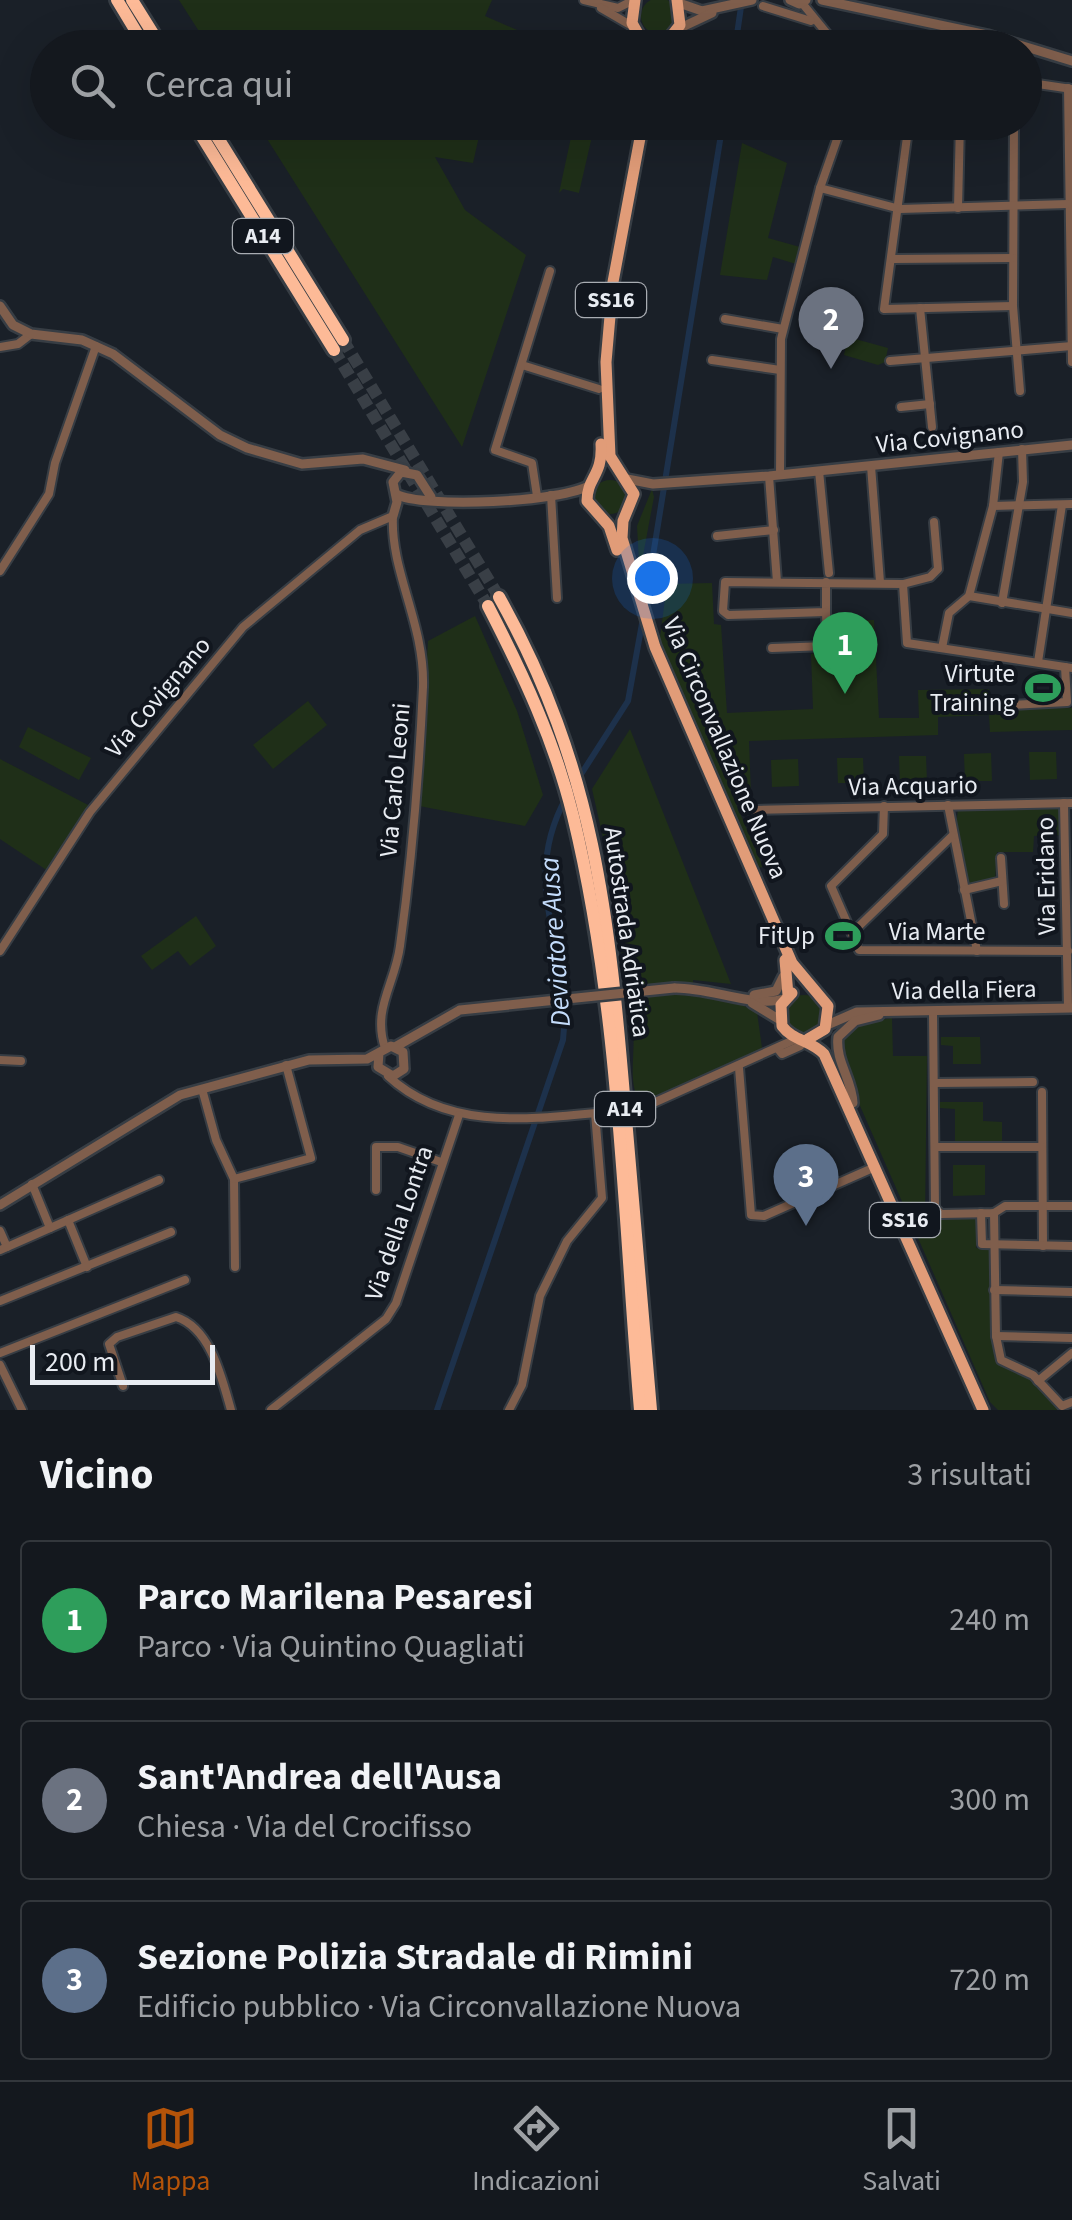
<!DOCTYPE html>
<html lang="it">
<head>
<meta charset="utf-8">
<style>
  body { margin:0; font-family:"Source Sans 3",sans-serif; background:#21252b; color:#f1f3f6 }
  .scale { position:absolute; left:30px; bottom:25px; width:185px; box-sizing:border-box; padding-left:10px; border:5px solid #e8ecf2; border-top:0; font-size:28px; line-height:35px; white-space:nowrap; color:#e8ecf2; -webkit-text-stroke:8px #11161e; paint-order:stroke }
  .you { position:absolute; left:652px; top:578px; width:35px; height:35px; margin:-25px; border:8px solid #fff; border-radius:50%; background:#1a73e8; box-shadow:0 0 0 15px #1a73e833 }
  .badge { display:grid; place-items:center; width:65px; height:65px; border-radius:50%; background:#b45309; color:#fff; font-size:32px; font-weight:700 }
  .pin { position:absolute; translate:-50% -82px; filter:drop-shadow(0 2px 5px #0008) }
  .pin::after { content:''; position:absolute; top:52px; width:35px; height:30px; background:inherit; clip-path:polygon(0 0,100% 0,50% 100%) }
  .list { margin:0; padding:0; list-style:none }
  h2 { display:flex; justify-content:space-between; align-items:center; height:130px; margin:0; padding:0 40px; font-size:42px }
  h2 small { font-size:32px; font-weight:400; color:#9da0a4 }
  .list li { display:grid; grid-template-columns:65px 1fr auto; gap:30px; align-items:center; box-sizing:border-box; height:160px; margin:0 20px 20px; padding:0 20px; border:2px solid #33373c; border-radius:10px }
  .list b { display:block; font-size:38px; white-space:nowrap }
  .list p { margin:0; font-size:32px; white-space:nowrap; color:#9da0a4 }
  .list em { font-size:32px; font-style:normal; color:#9da0a4 }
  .icon { flex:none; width:55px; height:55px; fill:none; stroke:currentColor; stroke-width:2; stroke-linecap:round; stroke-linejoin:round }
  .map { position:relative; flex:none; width:1072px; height:1410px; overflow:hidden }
  .search { position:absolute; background:#14181e; box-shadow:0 10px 40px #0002; left:30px; right:30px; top:30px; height:110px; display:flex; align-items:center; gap:25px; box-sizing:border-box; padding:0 35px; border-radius:55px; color:#9da0a4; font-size:38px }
  .sheet { height:670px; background:#14181e }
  nav { display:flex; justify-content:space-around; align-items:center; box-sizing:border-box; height:140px; border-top:2px solid #33373c; background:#14181e; font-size:28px; color:#9da0a4 }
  nav a { display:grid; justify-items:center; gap:5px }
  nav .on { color:#b45309 }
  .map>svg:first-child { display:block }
</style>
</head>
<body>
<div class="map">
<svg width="1072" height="1410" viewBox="0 0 1072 1410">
  <rect width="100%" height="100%" fill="#1a2028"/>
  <g fill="#1f2f18">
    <circle cx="659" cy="16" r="18"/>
    <polygon points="179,0 492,0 485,16 556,47 209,47"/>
    <polygon points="257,123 482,123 473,163 435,157 465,210 526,255 462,447"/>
    <polygon points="573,128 589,136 593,132 578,197 579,193 563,189 559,193"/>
    <polygon points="742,143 787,163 768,238 800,247 796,264 773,257 767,280 720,275"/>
    <polygon points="848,337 888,348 885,362 878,365 844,355"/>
    <circle cx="610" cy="497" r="17"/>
    <polygon points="652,489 654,497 638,582 633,567 639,561 637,526"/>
    <polygon points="712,583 714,624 721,625 727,713 813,709 811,654 817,653 818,660 862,658 860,624 832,624 832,621 874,620 879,718 919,718 918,690 989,689 990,709 1072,708 1072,730 990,732 989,715 938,717 938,735 749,741 751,795 743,778 728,785 763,867 756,868 659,645 667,584"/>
    <polygon points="475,616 517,711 543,795 525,826 419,806 428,641"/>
    <polygon points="308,701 327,725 273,769 253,745"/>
    <polygon points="28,727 91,758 79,780 19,747"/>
    <path d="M630,729L731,984L693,980L694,994L731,1000L757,1012L763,1055L646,1101L638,1099C625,1073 642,1036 627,1000L613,882L592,789Z"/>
    <polygon points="1029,752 1056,752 1057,779 1030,780"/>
    <polygon points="991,753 992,781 965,781 964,754"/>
    <polygon points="899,756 926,756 927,783 900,784"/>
    <polygon points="837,758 863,758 864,783 838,783"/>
    <polygon points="0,759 90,806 48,871 0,839"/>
    <polygon points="798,759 799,786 772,787 771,760"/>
    <polygon points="1062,806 1063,835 1034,836 1033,852 997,852 995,880 967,886 955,836 958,809"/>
    <polygon points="196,916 216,946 190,966 178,951 152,970 141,956"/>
    <circle cx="804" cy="1014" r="19"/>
    <polygon points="892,1018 893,1056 927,1056 925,1218 976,1219 976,1248 990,1249 993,1336 999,1361 1033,1381 1061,1410 998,1410 990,1402 857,1099 842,1053 843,1036 857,1024"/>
    <polygon points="941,1037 980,1037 981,1064 953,1064 953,1046 941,1045"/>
    <polygon points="940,1102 983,1102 983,1121 1002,1122 1002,1143 955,1143 955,1109 940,1108"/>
    <polygon points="953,1165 985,1165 985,1195 953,1196"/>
  </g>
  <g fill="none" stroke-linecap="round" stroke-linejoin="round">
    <g stroke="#1d314b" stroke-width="6">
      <polyline points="735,48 742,0"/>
      <polyline points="645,605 723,122"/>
      <polyline points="578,779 628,701 643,618"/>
      <path d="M437,1410L563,1040C573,952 517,886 566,798"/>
    </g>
    <g stroke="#393f46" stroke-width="12" stroke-dasharray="12 6" stroke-linecap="butt">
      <polyline points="343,340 499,597"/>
      <polyline points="334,350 488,606"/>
    </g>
    <defs>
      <g id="minor">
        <polyline points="584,0 618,8 634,0"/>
        <polyline points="802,3 829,36 865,48"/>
        <polyline points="763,6 811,21"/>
        <polyline points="601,8 632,26"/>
        <polyline points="1024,82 1072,89"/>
        <polyline points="1068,88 1072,362"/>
        <polyline points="909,122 884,309 1013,306"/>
        <polyline points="1014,122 1013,306 1020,391"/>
        <polyline points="820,188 900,209 1068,204"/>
        <polyline points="958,208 960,122"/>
        <polyline points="893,259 1013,258"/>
        <polyline points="920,308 932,427"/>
        <polyline points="725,319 783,329"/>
        <polyline points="0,347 18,344 31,334"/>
        <polyline points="712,360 780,370"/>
        <polyline points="890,361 1072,346"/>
        <polyline points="522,365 599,389"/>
        <polyline points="901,407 930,404"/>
        <polyline points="871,466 880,582"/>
        <polyline points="819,471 829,573"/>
        <polyline points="780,475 781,339 820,188 843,122"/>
        <polyline points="769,476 777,582"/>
        <polyline points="551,495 557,598"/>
        <polyline points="537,496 532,463 495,450 550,271"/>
        <polyline points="993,506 1072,504"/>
        <polyline points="717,536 774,530"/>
        <polyline points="0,571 49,494 55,463 96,346"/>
        <polyline points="826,582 826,612 728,615 723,611 725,582 903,584 907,643 1072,668"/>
        <polyline points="903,584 930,577 938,569 934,522"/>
        <polyline points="969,596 1072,613"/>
        <polyline points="1002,603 1023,482 1022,449"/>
        <polyline points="772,648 827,646 826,612"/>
        <polyline points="942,648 949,613 969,596 993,506 999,452"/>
        <polyline points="1038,662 1062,505"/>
        <polyline points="993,706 1067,702 1065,667"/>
        <polyline points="1064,803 1068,1008"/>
        <polyline points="948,805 977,951"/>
        <polyline points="884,806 883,834 831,886 859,950 1068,951"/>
        <polyline points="755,810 1072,803"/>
        <polyline points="1001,858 1004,904"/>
        <polyline points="964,890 1002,881"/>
        <polyline points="852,933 952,836"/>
        <path d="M0,951L90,812L243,627L360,530L393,516C390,571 425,624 423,687C419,773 412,860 400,946C395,984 372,1009 385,1048"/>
        <polyline points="933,1012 935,1208 941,1214 994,1213 1005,1206 1072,1206"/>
        <polyline points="778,1049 782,1054 800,1046"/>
        <polyline points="0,1060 21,1061"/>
        <polyline points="739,1068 751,1215 764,1216 875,1167"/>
        <path d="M388,1076C445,1129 524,1120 595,1113L602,1198L567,1241L540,1296L522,1385L509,1410"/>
        <polyline points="934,1083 1033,1082"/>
        <polyline points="202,1089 216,1140 234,1179 235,1267"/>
        <polyline points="1042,1092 1043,1246"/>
        <polyline points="640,1104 651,1104 796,1039"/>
        <polyline points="935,1147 1042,1147"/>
        <polyline points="234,1179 311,1158 286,1065"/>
        <polyline points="32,1184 50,1228"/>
        <polyline points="376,1190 376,1147 398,1147 441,1162"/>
        <polyline points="981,1213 982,1244 1072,1246"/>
        <polyline points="994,1213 996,1336 1001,1360 1033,1375 1062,1406 1072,1402"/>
        <polyline points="68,1220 87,1267"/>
        <polyline points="0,1231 7,1247"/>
        <polyline points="0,1250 159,1180"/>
        <polyline points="994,1290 1072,1292"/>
        <polyline points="0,1301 171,1232"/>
        <polyline points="996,1336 1072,1338"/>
        <polyline points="0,1353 185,1280"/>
        <polyline points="0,1365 22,1410"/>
        <polyline points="1038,1381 1072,1353"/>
        <path d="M123,1386L109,1344L117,1337L176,1317C211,1328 222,1379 231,1410"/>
        <polyline points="271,1410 386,1319 396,1303 459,1115"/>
      </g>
      <g id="tertiary">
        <polyline points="790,0 799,4 806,0"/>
        <polyline points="822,0 987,35 1072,61"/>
        <polyline points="679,3 702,11 752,0"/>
        <polyline points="678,29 712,13"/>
        <polyline points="0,306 13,325 31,334 82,340 113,354 220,435 247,448 302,464 363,459 405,470"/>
        <polyline points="627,479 653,484 769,476 1072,445"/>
        <path d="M396,494C422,509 564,502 590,485"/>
        <polyline points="393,516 397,502 393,482 401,472 417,475 431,497"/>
        <path d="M674,988C709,987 754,1008 784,999"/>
        <polyline points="754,995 776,991 783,977"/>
        <polyline points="752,1003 780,1020"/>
        <polyline points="827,1025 857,1012 1072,1008"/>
        <polyline points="395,1047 460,1010"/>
        <path d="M853,1103C852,1079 835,1061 838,1037L855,1021L879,1015"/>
        <polyline points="0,1205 180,1095 309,1060 367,1059 391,1046 403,1052 404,1069 393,1076 378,1067 379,1053"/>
      </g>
      <g id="primary">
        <polyline points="635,0 632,23 646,48"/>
        <polyline points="662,48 680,25 677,0"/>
        <polyline points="643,122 613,282 606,362 610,456 634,494 623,521 622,538 655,647 792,963 828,1006 825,1029 808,1039"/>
        <path d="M601,444C603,476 587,477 587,501L609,526L617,550"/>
        <polyline points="785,960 788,995"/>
        <path d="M792,993L781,1005L782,1026C793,1041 811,1040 824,1054L983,1410"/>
      </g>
      <g id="motorway">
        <polyline points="117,0 146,48"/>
        <polyline points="132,0 162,48"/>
        <polyline points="193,122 334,350"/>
        <polyline points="208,122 343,340"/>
        <path d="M499,597C595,768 609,916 625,1107C634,1208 642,1309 651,1410"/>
        <path d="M488,606C523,674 555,742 573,816C620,1009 623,1213 640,1410"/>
      </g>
    </defs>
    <use href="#minor" stroke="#373d44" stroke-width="12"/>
    <use href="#tertiary" stroke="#373d44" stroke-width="14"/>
    <use href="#primary" stroke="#373d44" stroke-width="16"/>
    <use href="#motorway" stroke="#373d44" stroke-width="18"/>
    <use href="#minor" stroke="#7f5e4c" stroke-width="8"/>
    <use href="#tertiary" stroke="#7f5e4c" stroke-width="9"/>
    <use href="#primary" stroke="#e19c78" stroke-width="11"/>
    <use href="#motorway" stroke="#fdba97" stroke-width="12"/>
    <defs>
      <polyline id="tertiary-bridge" points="460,1010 674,988"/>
    </defs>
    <use href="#tertiary-bridge" stroke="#373d44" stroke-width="14" stroke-linecap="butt"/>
    <use href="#tertiary-bridge" stroke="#7f5e4c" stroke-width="9"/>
  </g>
  <defs>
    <symbol id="stadium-bare" viewBox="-9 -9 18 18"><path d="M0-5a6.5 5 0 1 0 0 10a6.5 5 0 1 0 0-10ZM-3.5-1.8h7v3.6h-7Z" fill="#2e9e5b" stroke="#11161e" stroke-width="2.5" paint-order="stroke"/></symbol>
  </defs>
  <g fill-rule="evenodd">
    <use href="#stadium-bare" x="1018" y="663" width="50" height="50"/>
    <use href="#stadium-bare" x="818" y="911" width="50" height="50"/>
  </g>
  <g text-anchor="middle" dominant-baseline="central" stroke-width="8" stroke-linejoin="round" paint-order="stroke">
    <g fill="#11161e" stroke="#a8acb2" stroke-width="2.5">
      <rect x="233" y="219" width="60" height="34" rx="8"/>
      <rect x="576" y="283" width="70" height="34" rx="8"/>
      <rect x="595" y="1092" width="60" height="34" rx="8"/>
      <rect x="870" y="1203" width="70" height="34" rx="8"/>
    </g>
    <g font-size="22" font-weight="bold" fill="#e8ecf2">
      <text x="263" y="236">A14</text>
      <text x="611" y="300">SS16</text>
      <text x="625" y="1109">A14</text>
      <text x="905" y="1220">SS16</text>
    </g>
    <g font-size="25" fill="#e8ecf2" stroke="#11161e">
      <text transform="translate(950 437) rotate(-6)">Via Covignano</text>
      <text transform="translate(158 697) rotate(-50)">Via Covignano</text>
      <text transform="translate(725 748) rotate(67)">Via Circonvallazione Nuova</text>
      <text transform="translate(395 780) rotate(-85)">Via Carlo Leoni</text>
      <text transform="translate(913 786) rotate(-1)">Via Acquario</text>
      <text transform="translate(1046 876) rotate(-91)">Via Eridano</text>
      <text transform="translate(627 932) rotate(82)">Autostrada Adriatica</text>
      <text x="937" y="932">Via Marte</text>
      <text transform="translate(964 990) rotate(-1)">Via della Fiera</text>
      <text transform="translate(399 1223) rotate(-71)">Via della Lontra</text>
    </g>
    <g font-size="25" fill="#e8ecf2" stroke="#11161e" text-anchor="end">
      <text x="1015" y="674">Virtute<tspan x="1015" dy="29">Training</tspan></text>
      <text x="815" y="936">FitUp</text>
    </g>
    <g font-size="28" font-style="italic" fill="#c4dcfb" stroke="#11161e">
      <text transform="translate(555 942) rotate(-94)">Deviatore Ausa</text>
    </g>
  </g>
</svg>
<div class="scale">200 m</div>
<div class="you"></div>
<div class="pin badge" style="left:845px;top:694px;background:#2e9e5b">1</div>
<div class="pin badge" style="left:831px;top:369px;background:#6b7280">2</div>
<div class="pin badge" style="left:806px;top:1226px;background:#5c6f8a">3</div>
<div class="search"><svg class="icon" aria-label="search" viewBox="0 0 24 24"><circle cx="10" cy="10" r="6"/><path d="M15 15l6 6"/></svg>Cerca qui</div>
</div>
<section class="sheet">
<h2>Vicino<small>3 risultati</small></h2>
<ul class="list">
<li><span class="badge" style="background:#2e9e5b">1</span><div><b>Parco Marilena Pesaresi</b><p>Parco · Via Quintino Quagliati</p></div><em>240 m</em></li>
<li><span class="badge" style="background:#6b7280">2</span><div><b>Sant'Andrea dell'Ausa</b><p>Chiesa · Via del Crocifisso</p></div><em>300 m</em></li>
<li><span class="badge" style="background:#5c6f8a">3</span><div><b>Sezione Polizia Stradale di Rimini</b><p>Edificio pubblico · Via Circonvallazione Nuova</p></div><em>720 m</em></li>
</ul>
</section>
<nav>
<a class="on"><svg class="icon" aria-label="map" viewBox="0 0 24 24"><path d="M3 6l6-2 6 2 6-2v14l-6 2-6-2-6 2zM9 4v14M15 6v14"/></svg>Mappa</a>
<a><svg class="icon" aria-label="directions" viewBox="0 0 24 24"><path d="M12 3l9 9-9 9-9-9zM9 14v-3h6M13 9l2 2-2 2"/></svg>Indicazioni</a>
<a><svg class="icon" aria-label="saved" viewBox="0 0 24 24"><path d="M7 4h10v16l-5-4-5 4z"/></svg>Salvati</a>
</nav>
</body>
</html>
